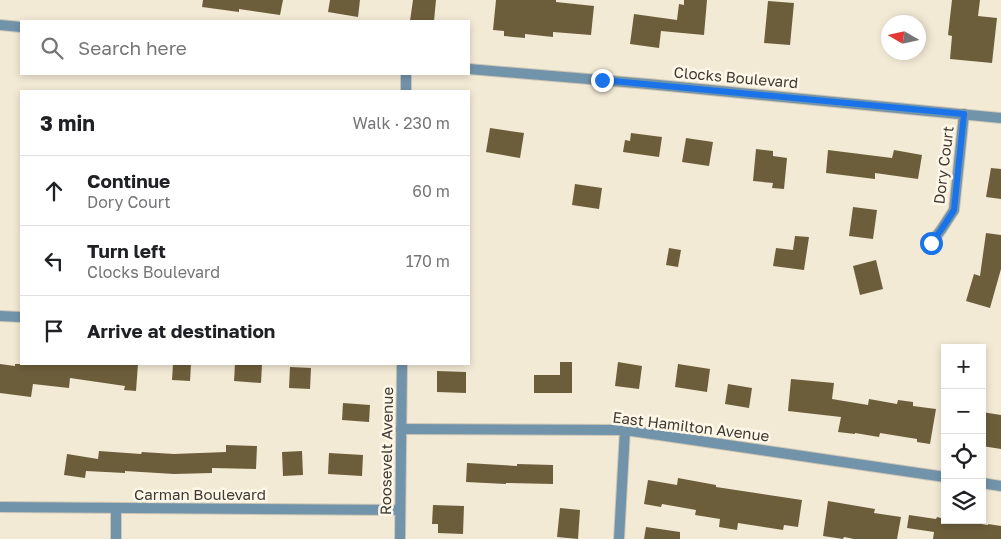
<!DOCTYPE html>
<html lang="en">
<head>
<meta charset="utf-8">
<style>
  body { margin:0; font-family:"Golos Text",sans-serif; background:#f6f6f6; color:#202124 }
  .controls { position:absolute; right:15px; bottom:15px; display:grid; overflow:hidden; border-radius:0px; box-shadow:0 2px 8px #0003 }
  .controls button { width:45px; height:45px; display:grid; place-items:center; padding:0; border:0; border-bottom:1px solid #e0e0e0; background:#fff; color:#202124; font:25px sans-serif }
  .compass { position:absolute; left:881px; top:15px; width:45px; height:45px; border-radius:50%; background:#fff; box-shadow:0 2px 8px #0003; rotate:279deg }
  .stop { position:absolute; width:15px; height:15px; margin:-11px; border:4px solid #1a73e8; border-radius:50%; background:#fff }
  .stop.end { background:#1a73e8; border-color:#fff; box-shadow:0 1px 5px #0008 }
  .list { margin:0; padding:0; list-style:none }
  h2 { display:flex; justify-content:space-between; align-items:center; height:65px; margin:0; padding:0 20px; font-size:21px }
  h2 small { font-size:16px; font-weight:400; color:#757577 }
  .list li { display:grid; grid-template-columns:32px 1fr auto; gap:15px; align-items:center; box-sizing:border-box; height:70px; padding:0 20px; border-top:1px solid #e0e0e0 }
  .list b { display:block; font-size:19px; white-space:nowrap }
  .list p { margin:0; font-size:16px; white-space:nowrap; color:#757577 }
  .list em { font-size:16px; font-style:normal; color:#757577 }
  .icon { flex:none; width:28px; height:28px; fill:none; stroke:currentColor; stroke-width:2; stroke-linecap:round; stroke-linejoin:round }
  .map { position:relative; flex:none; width:1001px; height:539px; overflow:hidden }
  .search { position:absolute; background:#fff; box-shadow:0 2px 8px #0003; left:20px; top:20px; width:450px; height:55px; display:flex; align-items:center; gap:12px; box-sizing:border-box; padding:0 18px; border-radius:0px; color:#757577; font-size:19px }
  .panel { position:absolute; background:#fff; box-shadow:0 2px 8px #0003; left:20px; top:90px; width:450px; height:275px; border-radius:0px }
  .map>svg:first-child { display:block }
</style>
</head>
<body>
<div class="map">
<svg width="1001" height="539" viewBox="0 0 1001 539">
  <rect width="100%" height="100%" fill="#f3ead6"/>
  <g fill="#6d5e3b">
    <polygon points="203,0 283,0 280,15 239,9 239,12 202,7"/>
    <polygon points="330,0 360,0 358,17 328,12"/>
    <polygon points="413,0 436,0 434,21 410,21"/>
    <polygon points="496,0 556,0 556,2 594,6 591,35 553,32 553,37 525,34 525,38 504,36 504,31 493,30"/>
    <polygon points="684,0 707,0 704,35 661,31 659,48 630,44 634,14 677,20 679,4 684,5"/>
    <polygon points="952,0 980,0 978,16 997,18 992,63 950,59 952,36 948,35"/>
    <polygon points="768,1 794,3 790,45 764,43"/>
    <polygon points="490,128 524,133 520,158 486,152"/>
    <polygon points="631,133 662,137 659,157 623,152 625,140 630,141"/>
    <polygon points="686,138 713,142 709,166 682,162"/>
    <polygon points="756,149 773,151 773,156 787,158 784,189 772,188 773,183 753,181"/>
    <polygon points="828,150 892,158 894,150 922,155 918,179 875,173 875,179 826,173"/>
    <polygon points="991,168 1001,169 1001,199 986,197"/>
    <polygon points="575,184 602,188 599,209 572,205"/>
    <polygon points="853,207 877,210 873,239 849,236"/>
    <polygon points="986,233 1001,235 1001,269 990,308 966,301 974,274 980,276"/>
    <polygon points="795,236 809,237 804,270 773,266 776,248 793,250"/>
    <polygon points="669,248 681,250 678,267 666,265"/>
    <polygon points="876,260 883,289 860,295 853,266"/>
    <polygon points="560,362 572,362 572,393 534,393 534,375 560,375"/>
    <polygon points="618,362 642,366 639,389 615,386"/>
    <polygon points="0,364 15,366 15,364 138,364 136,391 124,390 125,386 70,378 69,388 33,384 31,397 0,393"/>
    <polygon points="173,364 191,364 190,381 172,380"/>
    <polygon points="235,364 262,364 261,383 234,381"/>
    <polygon points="678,364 710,369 707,392 675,387"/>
    <polygon points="290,367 311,368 310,389 289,388"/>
    <polygon points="437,371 466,372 466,393 437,392"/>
    <polygon points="791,379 834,383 832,399 868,405 869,399 897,404 898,400 913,402 913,406 936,409 930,444 917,442 917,439 880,433 879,437 855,433 855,434 838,432 841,417 788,411"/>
    <polygon points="728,384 752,388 749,408 725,404"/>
    <polygon points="343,403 370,405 369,422 342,420"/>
    <polygon points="982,412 1001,415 1001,449 982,446"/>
    <polygon points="226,445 257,446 256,469 212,468 212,473 174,474 125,471 125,473 86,471 85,478 64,475 67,454 98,459 99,451 141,454 142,452 174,454 226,452"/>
    <polygon points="302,451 303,475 283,476 282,452"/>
    <polygon points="329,453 363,455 362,476 328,474"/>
    <polygon points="467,463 517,466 517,464 553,465 553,484 506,483 506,484 466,482"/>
    <polygon points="678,478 716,485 716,487 802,500 798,527 784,525 783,530 738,523 737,530 719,527 720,519 695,515 696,510 662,504 661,507 644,504 648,480 677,485"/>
    <polygon points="828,501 875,509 874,513 901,517 897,539 854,539 844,537 843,539 823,536"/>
    <polygon points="433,505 464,506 463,534 438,533 438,524 432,524"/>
    <polygon points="560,508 580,510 578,539 557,537"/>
    <polygon points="909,515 936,519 937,517 945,519 945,520 954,520 988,525 988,524 1001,526 1001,539 933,539 934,532 907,528"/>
    <polygon points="646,527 680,532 680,539 644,539"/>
  </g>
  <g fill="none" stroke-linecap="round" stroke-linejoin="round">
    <defs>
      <g id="street">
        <polyline points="0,25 21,27"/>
        <polyline points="469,69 648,84 1001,118"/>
        <polyline points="406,91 406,74"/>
        <polyline points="931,243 941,230 954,210 964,114"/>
        <polyline points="0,316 21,317"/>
        <polyline points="401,429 625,430 945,477"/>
        <polyline points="982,483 1001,486"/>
        <polyline points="0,507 400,510"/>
        <polyline points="116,539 116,508"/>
        <polyline points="400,539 402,364"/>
        <polyline points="619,539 625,430"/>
      </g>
    </defs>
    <use href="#street" stroke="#cfc7b5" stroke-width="12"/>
    <use href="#street" stroke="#7294ab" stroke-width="10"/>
  </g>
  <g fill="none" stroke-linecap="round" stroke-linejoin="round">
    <polyline stroke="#1a73e8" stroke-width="6" points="602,80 964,114 954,210 941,230 931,243"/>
  </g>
  <g text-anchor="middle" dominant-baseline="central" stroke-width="5" stroke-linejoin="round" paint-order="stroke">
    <g font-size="15" fill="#3e3a32" stroke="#fff7e7">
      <text transform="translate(736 77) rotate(5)">Clocks Boulevard</text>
      <text transform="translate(943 165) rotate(-83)">Dory Court</text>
      <text transform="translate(691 426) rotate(7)">East Hamilton Avenue</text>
      <text transform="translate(386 451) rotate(-89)">Roosevelt Avenue</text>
      <text x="200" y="494">Carman Boulevard</text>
    </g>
  </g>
</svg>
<div class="controls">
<button>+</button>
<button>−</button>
<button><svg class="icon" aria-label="locate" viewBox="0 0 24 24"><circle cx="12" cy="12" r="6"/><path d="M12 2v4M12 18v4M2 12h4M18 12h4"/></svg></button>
<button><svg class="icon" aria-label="layers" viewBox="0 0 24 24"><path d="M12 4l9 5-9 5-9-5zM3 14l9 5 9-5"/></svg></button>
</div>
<svg class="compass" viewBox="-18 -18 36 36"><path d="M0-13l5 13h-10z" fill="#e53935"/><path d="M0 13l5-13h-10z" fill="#757577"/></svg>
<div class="stop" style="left:931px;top:243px"></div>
<div class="stop end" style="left:602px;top:80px"></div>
<div class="search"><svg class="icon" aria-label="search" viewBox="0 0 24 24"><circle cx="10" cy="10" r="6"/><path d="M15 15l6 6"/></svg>Search here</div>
<section class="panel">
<h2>3 min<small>Walk · 230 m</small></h2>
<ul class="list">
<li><svg class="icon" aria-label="ahead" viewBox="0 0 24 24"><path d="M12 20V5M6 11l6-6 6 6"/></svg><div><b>Continue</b><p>Dory Court</p></div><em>60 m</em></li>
<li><svg class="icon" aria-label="left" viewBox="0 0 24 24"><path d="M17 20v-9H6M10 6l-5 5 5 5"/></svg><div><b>Turn left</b><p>Clocks Boulevard</p></div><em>170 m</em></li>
<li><svg class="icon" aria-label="arrive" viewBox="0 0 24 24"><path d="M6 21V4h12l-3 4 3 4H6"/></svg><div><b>Arrive at destination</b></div></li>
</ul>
</section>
</div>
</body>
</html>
